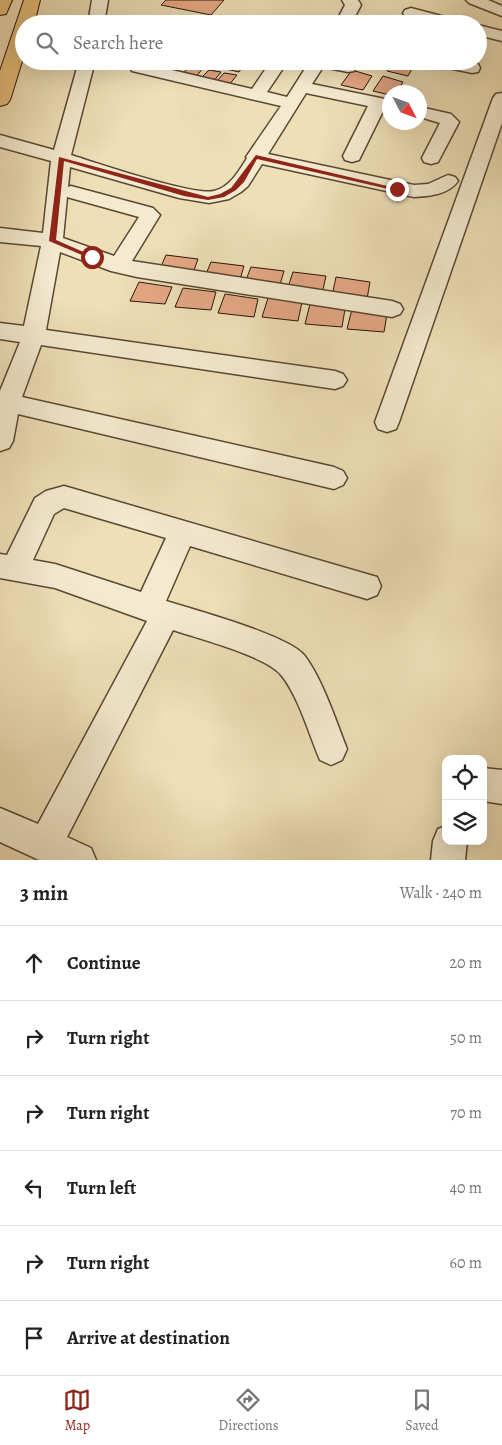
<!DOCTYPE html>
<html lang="en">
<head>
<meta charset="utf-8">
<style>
  body { margin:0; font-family:Alegreya,serif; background:#f2f2f2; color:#222 }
  .controls { position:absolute; right:15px; bottom:15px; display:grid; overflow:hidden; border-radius:10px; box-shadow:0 5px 20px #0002 }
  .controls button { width:45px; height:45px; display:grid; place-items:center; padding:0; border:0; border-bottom:1px solid #e0e0e0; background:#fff; color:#222; font:25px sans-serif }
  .compass { position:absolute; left:382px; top:85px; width:45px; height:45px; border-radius:50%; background:#fff; box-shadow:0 5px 20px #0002; rotate:131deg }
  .stop { position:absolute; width:15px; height:15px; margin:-11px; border:4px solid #8f2418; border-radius:50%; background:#fff }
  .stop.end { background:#8f2418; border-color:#fff; box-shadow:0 1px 5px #0008 }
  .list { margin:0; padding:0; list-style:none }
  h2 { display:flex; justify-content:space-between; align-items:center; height:65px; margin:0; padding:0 20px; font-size:21px }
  h2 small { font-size:16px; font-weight:400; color:#767676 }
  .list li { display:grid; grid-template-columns:32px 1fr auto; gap:15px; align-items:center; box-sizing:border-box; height:75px; padding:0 20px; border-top:1px solid #e0e0e0 }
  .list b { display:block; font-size:19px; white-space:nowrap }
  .list em { font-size:16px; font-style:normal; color:#767676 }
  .icon { flex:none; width:28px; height:28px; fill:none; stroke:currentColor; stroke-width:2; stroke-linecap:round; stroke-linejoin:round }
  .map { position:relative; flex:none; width:502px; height:860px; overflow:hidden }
  .search { position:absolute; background:#fff; box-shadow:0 5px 20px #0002; left:15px; right:15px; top:15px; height:55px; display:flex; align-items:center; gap:12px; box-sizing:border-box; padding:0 18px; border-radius:28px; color:#767676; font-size:19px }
  .sheet { height:515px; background:#fff }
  nav { display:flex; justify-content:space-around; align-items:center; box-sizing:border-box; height:70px; border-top:1px solid #e0e0e0; background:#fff; font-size:14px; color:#767676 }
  nav a { display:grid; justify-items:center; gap:2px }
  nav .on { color:#8f2418 }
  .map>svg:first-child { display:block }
</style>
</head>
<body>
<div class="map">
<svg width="502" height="860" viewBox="0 0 502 860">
  <rect width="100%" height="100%" fill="#eedfb6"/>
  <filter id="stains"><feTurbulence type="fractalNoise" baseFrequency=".004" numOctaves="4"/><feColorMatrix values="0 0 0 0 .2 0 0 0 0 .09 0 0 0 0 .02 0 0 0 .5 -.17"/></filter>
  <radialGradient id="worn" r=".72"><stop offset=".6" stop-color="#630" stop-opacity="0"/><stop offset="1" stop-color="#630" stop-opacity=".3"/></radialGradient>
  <g fill="#e5a784" stroke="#271609">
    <polygon points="166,0 224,0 211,15 161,5"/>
    <polygon points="146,61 161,61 155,68 143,65"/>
    <polygon points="213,61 228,61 221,69 209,66"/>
    <polygon points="233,61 239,61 246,62 239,72 226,69"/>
    <polygon points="357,61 380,61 375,69 355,64"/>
    <polygon points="393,61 414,61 416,62 408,76 387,71"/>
    <polygon points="172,62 184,64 175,74 163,71"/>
    <polygon points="191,66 203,68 195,78 182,74"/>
    <polygon points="209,70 221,72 213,82 200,79"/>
    <polygon points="352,70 372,76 363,90 341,85"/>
    <polygon points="224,73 237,75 229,85 216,82"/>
    <polygon points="383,76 403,82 397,92 390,92 390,95 373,91"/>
    <polygon points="166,255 198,259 192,276 158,273"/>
    <polygon points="211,262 244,266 239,283 204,279"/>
    <polygon points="251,267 284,271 279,288 244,285"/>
    <polygon points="293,272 326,276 322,294 287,290"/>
    <polygon points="336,277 370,282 367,299 332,296"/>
    <polygon points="139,282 172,287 165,304 130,301"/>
    <polygon points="183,288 216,292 211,310 175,307"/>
    <polygon points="225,294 258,299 254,317 218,313"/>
    <polygon points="268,298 302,302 298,321 262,317"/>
    <polygon points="310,304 345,309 342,327 305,324"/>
    <polygon points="352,309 387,314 384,332 347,329"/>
  </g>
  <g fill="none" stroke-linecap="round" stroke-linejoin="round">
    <defs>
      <g id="minor">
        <polygon points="92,0 108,0 104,24 88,24"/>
        <polygon points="342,0 358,0 361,5 351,24 335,24 345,5"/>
        <polygon points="466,0 488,0 502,6 502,16 469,3"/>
        <polygon points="411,8 460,21 462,24 434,24 405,16 403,13 405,10"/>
        <polygon points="478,25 502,31 502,41 478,35"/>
        <path d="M79,61H95L71,155C97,163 193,196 214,191C230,187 239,171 247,158L246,157L281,106L132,71L130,67L132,63L138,62L252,89L271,61H288L267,92L287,97L310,61H344L354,63L356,67L354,71L348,72L323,67L312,84L390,100V110L384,109L359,160L352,162L345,160L343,156L368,106L306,93L268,154L414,185L428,184L448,175L455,177L458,181C448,195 429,196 414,197L262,164L248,186L241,192L229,199L209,203L179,198L70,167L68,187L71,186L153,208L160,215L132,261L392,301L400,304L403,309L400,314L392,317L137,277L111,271L60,252L46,330L335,371L343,374L347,380L343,386L335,389L41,345L22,397L334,467L343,471L347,478L343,485L334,489L18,414L13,441L9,448L0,451V391L20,342L0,339V323L24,326L41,246L0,242V228L43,233L51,161L0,147V135L54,150ZM67,197L139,217L114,256L63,238Z"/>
        <polygon points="433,61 464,61 478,64 480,68 478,72 472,73 435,65"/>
        <polygon points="502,93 502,123 399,422 396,429 387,432 378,429 375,422 493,98 496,94"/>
        <polygon points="420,107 451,114 459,122 438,162 431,164 424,162 422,158 440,123 420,117"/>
        <path d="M64,486L377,577L381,586L377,595L367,599L190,546L166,601C195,610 287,635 304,655C322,678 336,721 347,749L342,760L331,765L320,760C309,734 299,698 282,676C267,656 199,639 173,630L67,837L91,848L96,860H39L0,842V808L38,824L147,621L55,588L0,578V554L7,555L35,498L46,491ZM64,508L166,538L141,592L55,564L33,560L54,514Z"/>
        <polygon points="483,768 502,770 502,804 483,801"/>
        <polygon points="446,826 446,841 467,841 465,860 431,860 433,841 438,829"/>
      </g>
      <g id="major">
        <polygon points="0,0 12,0 6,14 0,15"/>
        <polygon points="24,0 40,0 34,24 24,24 24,55 10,100 7,104 0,106 0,71"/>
      </g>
    </defs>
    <use href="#minor" stroke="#594834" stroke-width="3"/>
    <use href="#major" stroke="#271609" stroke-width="2"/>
    <use href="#minor" fill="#f4ead0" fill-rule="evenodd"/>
    <use href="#major" fill="#e7c07b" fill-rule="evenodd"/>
  </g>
  <polygon fill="#8f2418" points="256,155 400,189 397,191 257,159 244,182 236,190 224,197 208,200 184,196 64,161 56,240 95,257 89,258 49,241 59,157 208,197 220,194 231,188"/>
  <rect width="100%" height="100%" filter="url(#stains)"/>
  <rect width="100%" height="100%" fill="url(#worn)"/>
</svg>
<div class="controls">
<button><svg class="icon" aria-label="locate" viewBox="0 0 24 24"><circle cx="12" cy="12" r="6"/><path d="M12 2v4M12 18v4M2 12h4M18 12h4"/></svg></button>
<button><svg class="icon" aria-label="layers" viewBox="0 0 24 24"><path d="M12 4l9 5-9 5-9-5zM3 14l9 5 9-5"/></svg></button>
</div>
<svg class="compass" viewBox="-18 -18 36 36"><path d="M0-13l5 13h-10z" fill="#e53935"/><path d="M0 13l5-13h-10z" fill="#767676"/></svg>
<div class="stop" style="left:92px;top:257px"></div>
<div class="stop end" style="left:397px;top:189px"></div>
<div class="search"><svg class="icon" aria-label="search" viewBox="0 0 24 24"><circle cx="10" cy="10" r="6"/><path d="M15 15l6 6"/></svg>Search here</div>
</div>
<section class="sheet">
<h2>3 min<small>Walk · 240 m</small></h2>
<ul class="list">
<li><svg class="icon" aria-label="ahead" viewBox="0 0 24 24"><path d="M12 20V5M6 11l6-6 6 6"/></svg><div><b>Continue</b></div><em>20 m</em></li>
<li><svg class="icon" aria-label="right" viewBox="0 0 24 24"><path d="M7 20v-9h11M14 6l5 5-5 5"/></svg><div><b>Turn right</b></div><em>50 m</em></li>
<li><svg class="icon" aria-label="right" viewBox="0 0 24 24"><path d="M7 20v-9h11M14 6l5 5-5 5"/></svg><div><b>Turn right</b></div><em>70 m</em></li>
<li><svg class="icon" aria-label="left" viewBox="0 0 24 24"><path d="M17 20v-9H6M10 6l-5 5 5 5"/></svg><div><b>Turn left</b></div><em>40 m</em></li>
<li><svg class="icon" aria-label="right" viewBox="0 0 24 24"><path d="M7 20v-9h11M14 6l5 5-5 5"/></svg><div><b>Turn right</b></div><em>60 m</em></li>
<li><svg class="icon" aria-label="arrive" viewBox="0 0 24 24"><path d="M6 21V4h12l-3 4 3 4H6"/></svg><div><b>Arrive at destination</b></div></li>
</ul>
</section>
<nav>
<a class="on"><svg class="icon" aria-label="map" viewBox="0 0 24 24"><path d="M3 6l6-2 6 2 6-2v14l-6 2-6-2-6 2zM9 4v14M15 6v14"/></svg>Map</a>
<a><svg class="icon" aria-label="directions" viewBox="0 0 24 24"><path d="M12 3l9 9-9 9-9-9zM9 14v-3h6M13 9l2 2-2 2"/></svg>Directions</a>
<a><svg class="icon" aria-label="saved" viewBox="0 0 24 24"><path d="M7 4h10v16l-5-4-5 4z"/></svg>Saved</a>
</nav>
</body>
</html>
